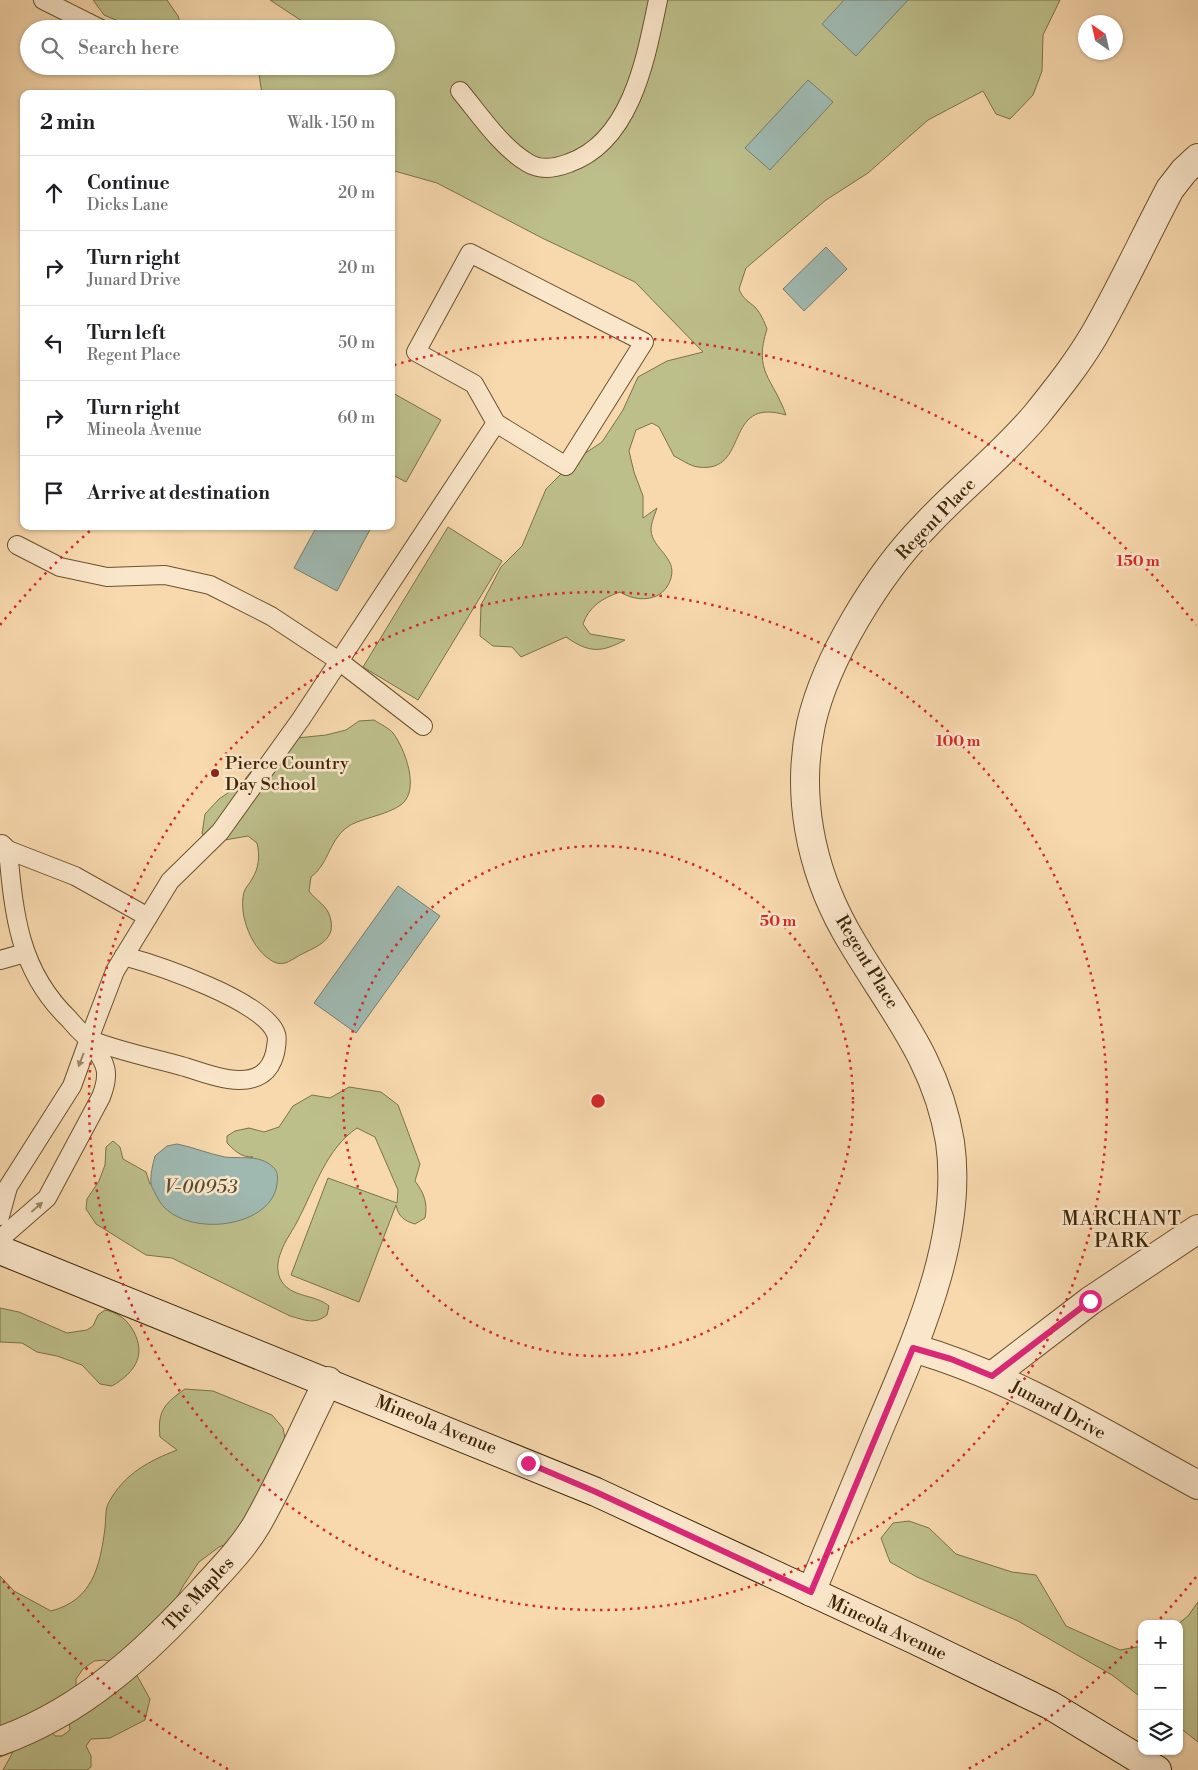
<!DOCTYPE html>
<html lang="en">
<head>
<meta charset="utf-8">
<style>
  body { margin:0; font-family:"Libre Bodoni",serif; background:#f2f2f2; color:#202124 }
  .controls { position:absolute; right:15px; bottom:15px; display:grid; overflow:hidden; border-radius:10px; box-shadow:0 1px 4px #0004 }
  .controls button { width:45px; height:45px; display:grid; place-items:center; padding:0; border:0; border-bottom:1px solid #e0e0e0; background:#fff; color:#202124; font:25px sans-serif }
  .compass { position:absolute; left:1078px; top:15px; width:45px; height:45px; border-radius:50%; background:#fff; box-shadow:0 1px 4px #0004; rotate:326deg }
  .stop { position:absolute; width:15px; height:15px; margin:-11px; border:4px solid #db2777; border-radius:50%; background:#fff }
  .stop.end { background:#db2777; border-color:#fff; box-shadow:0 1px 5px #0008 }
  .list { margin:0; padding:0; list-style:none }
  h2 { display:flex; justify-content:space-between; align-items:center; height:65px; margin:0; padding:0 20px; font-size:21px }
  h2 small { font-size:16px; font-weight:400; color:#757577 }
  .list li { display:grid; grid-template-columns:32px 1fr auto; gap:15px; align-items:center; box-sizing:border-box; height:75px; padding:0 20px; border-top:1px solid #e0e0e0 }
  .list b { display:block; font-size:19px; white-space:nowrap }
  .list p { margin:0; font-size:16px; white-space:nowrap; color:#757577 }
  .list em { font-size:16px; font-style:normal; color:#757577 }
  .icon { flex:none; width:28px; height:28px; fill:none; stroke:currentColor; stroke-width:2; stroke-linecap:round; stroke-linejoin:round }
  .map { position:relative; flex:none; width:1198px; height:1770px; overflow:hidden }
  .search { position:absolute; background:#fff; box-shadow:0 1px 4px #0004; left:20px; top:20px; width:375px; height:55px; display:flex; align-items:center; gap:12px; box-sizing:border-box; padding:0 18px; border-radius:28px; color:#757577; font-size:19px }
  .panel { position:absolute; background:#fff; box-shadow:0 1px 4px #0004; left:20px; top:90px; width:375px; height:440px; border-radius:10px }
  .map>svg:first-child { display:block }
</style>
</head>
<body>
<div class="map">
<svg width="1198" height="1770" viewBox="0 0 1198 1770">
  <rect width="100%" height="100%" fill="#f8d9ae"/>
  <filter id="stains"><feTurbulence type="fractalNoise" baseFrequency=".004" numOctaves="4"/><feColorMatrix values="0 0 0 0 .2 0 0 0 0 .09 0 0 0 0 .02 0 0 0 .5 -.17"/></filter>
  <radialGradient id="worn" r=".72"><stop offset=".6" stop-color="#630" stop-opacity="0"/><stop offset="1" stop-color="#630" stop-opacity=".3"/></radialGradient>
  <g fill="#bdbf8b" stroke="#7c7248" fill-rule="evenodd">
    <polygon points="93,0 167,0 178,16 182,29 154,29 144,24 123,23 104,15"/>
    <path d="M270,0H1060L1043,35L1042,71L1033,95L1010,119L996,114L983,91L928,120L868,173L826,200L746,268L739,289C743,299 748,301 755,307C761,314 764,321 767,329C753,372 773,378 786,415C722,396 751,474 698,467C690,466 682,460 674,456L659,427L652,423L636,430L629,451L634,472L643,496V518L657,508C655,514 651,523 651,530C652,549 677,557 671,578C664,602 638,603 620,592C603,598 589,606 583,624L590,634L625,640C601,653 589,653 566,637L521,657L512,647L493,646L480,636L481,605L501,567L522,546L546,489L575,460L602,442L623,410L638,377L667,361L703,352L635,282L542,238L437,183L391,170V94H262L259,74L265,66H386V29H314Z"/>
    <polygon points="391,392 441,420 406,482 391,474"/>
    <polygon points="448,527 502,561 418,700 363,667"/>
    <path d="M374,720C380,724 389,728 393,733C405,749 420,789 402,804C387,816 358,818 346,828C329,841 328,865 311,877L309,891C316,901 327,905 330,917C337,939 318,946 302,954C292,959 285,967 274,962C252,951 238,915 244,892C245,888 250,883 252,879C259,868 260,856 257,843L248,836L219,841L202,834L205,814L219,799L241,784L261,759L297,738L326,735L346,730L359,721Z"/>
    <path d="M349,1087L381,1092L398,1105L420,1164L415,1181C424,1193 428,1203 425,1218L415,1224C404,1221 398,1216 396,1205L359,1302L291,1275L328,1178L397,1203L398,1190L375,1137L357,1128C327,1148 315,1187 299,1218C294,1229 285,1240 281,1252C277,1261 276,1273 282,1282C293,1298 315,1294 329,1306L327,1315C314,1325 305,1320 290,1316L172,1258L146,1255L96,1224L86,1209L87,1199L99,1181L105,1165L106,1147L113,1141L120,1147L123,1159L146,1172L150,1184L253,1157C241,1157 236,1152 227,1143V1136L235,1131L249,1128L264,1132L279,1127L293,1106L312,1095L330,1098Z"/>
    <path d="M0,1308L19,1312L67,1333L87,1330L93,1326L98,1315L105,1310C116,1312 125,1318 131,1327C148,1353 136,1372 112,1386L100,1384L82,1365L57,1356L37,1352L22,1343L0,1342Z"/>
    <path d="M185,1389L213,1391L272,1415L283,1428L289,1460L238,1540L219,1547L199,1562L183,1586L169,1613L130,1663L150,1699L145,1720L110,1738L91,1739L86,1746L91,1756V1767L87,1770H3L13,1752L0,1757V1576L14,1591L51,1611C93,1600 100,1566 105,1528C106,1520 105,1508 109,1502C125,1473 149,1461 177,1450L160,1437C157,1411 165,1403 185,1389ZM104,1660L118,1663L69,1718L70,1730L62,1736H55L52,1732L76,1688V1679L83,1669L94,1661Z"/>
    <polygon points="909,1521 929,1528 956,1554 1012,1572 1036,1575 1066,1626 1120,1650 1142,1646 1142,1698 1112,1675 1018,1621 917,1577 890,1562 881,1538 893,1523"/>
    <polygon points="1198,1602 1198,1742 1179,1727 1178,1624 1188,1616"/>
  </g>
  <g fill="#9fb9b1" stroke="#777e6c">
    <polygon points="844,0 908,0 856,56 822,24"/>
    <polygon points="808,80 833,102 770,170 745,148"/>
    <polygon points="826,247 847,269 804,311 783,289"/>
    <polygon points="317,526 372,526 337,591 294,568"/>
    <polygon points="398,886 440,916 356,1033 314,1003"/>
    <path d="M177,1144C193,1147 209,1154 225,1157C241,1159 259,1154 273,1167C278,1171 278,1178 277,1184C271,1231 177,1239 157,1197C155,1192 151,1187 151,1183C150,1175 153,1164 155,1156L167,1146Z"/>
  </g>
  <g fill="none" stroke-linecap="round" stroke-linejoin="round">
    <defs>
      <g id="lane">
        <polyline points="43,0 101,29"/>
        <path d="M460,91C480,115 501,147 528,163C541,171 556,168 569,163C632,141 646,57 658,0"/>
        <polyline points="17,545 60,567 107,577 165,575 210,585 271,616 339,661 423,726"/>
        <polyline points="2,844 8,850 75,876 148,917"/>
        <path d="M8,850C14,915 19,971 69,1019C75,1026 83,1036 91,1040C121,1052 154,1058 185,1067C207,1074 241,1088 262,1074C269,1069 273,1061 275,1053C276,1047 278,1039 276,1034C265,1001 157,965 124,956"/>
        <polyline points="0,960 25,953"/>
        <polyline points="89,1039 115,971 170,881 220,832 301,719 496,423 474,384 416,352 470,253 644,342 566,466 496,423"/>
        <path d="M0,1216L8,1187L72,1086L89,1039C104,1062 112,1069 101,1097L47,1198L0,1239"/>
      </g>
      <g id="street">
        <path d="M913,1348C1014,1377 1106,1435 1198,1485"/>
        <polyline points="992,1376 1090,1301 1198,1229"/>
        <path d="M811,1592C834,1538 856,1484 878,1431C915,1343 964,1239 950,1142C936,1055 886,1003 845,930C810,867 796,794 811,724C826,658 878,574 925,526C961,487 1003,455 1037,414C1057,389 1077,364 1093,337C1121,289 1144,238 1170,189L1184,171L1198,158"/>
        <path d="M0,1741C82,1712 147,1652 204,1589C223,1568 243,1548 257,1524C283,1478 304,1429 328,1381"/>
      </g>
      <polyline id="secondary" points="0,1250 596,1492 913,1639 1050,1705 1157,1770"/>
    </defs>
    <use href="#lane" stroke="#6b522e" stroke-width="20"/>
    <use href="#street" stroke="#6b522e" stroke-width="30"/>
    <use href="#secondary" stroke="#3c2504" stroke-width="30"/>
    <use href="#lane" stroke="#fae6ca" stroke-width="18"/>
    <use href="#street" stroke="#fae6ca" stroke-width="28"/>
    <use href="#secondary" stroke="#fae6ca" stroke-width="28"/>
  </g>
  <defs><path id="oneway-solid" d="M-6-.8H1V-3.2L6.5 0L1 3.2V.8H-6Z" transform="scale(1.25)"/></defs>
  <g fill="#9b8667">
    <use href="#oneway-solid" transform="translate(81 1060) rotate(111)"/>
    <use href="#oneway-solid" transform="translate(37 1207) rotate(-41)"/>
  </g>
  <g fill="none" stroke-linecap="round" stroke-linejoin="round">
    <polyline stroke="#db2777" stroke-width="6" points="528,1463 596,1492 811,1592 913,1348 951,1359 992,1376 1090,1301"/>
  </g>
  <g fill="none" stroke="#d62828" stroke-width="2.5" stroke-dasharray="2.5 5">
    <circle cx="598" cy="1101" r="255"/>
    <circle cx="598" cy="1101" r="509"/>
    <path d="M1196 1577A764 764 0 0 1 1157 1622M1138 1641A764 764 0 0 1 968 1769M228 1769A764 764 0 0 1 0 1577M0 625A764 764 0 0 1 92 529M394 365A764 764 0 0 1 1196 625"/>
  </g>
  <circle fill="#8f2418" stroke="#fae6ca" stroke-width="2" cx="215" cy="773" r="5"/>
  <g text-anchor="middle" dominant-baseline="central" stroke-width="5" stroke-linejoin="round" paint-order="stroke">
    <g font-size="18" fill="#3c2504" stroke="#fae6ca">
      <text transform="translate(936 519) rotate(-46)">Regent Place</text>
      <text transform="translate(867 962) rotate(59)">Regent Place</text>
      <text transform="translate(1058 1410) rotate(28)">Junard Drive</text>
      <text transform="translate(436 1425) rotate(22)">Mineola Avenue</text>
      <text transform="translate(199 1594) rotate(-47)">The Maples</text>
      <text transform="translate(887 1628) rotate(25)">Mineola Avenue</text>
    </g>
    <g font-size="18" fill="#3c2504" stroke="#fae6ca" text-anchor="start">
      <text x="225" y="763">Pierce Country<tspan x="225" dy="21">Day School</tspan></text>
    </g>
    <g font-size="19" font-style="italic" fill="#554a2f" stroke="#fae6ca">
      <text x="201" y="1187">V-00953</text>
    </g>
    <g font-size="19" letter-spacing="1" fill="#3c2504" stroke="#fae6ca">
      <text x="1122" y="1219">MARCHANT<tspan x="1122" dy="22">PARK</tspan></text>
    </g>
  </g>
  <circle cx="598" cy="1101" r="8" fill="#d62828" stroke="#fae6ca" stroke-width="2.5"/>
  <g font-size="15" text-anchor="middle" font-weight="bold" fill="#d62828" stroke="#fae6ca" stroke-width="5" stroke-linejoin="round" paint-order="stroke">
    <text x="1138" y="566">150 m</text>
    <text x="958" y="746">100 m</text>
    <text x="778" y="926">50 m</text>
  </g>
  <rect width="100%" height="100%" filter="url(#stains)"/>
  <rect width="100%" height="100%" fill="url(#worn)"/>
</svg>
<div class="controls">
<button>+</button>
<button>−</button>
<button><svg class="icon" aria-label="layers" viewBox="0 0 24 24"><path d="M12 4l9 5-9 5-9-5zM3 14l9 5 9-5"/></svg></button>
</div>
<svg class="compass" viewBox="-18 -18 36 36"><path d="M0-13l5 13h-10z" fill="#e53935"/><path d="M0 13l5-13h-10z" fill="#757577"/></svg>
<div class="stop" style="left:1090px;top:1301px"></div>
<div class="stop end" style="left:528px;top:1463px"></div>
<div class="search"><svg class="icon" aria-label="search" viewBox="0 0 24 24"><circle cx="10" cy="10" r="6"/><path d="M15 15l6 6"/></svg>Search here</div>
<section class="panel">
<h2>2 min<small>Walk · 150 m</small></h2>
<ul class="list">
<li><svg class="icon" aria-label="ahead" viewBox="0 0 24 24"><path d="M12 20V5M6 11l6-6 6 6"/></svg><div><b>Continue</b><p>Dicks Lane</p></div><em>20 m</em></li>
<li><svg class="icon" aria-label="right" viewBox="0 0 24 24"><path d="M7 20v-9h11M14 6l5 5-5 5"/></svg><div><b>Turn right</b><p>Junard Drive</p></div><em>20 m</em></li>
<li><svg class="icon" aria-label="left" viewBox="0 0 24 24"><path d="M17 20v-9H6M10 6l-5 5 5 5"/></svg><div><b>Turn left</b><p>Regent Place</p></div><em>50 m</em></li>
<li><svg class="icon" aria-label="right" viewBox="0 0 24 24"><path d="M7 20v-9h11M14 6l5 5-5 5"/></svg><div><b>Turn right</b><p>Mineola Avenue</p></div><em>60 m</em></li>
<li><svg class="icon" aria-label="arrive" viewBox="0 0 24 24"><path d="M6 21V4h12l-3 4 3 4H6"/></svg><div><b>Arrive at destination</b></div></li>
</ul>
</section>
</div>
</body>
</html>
